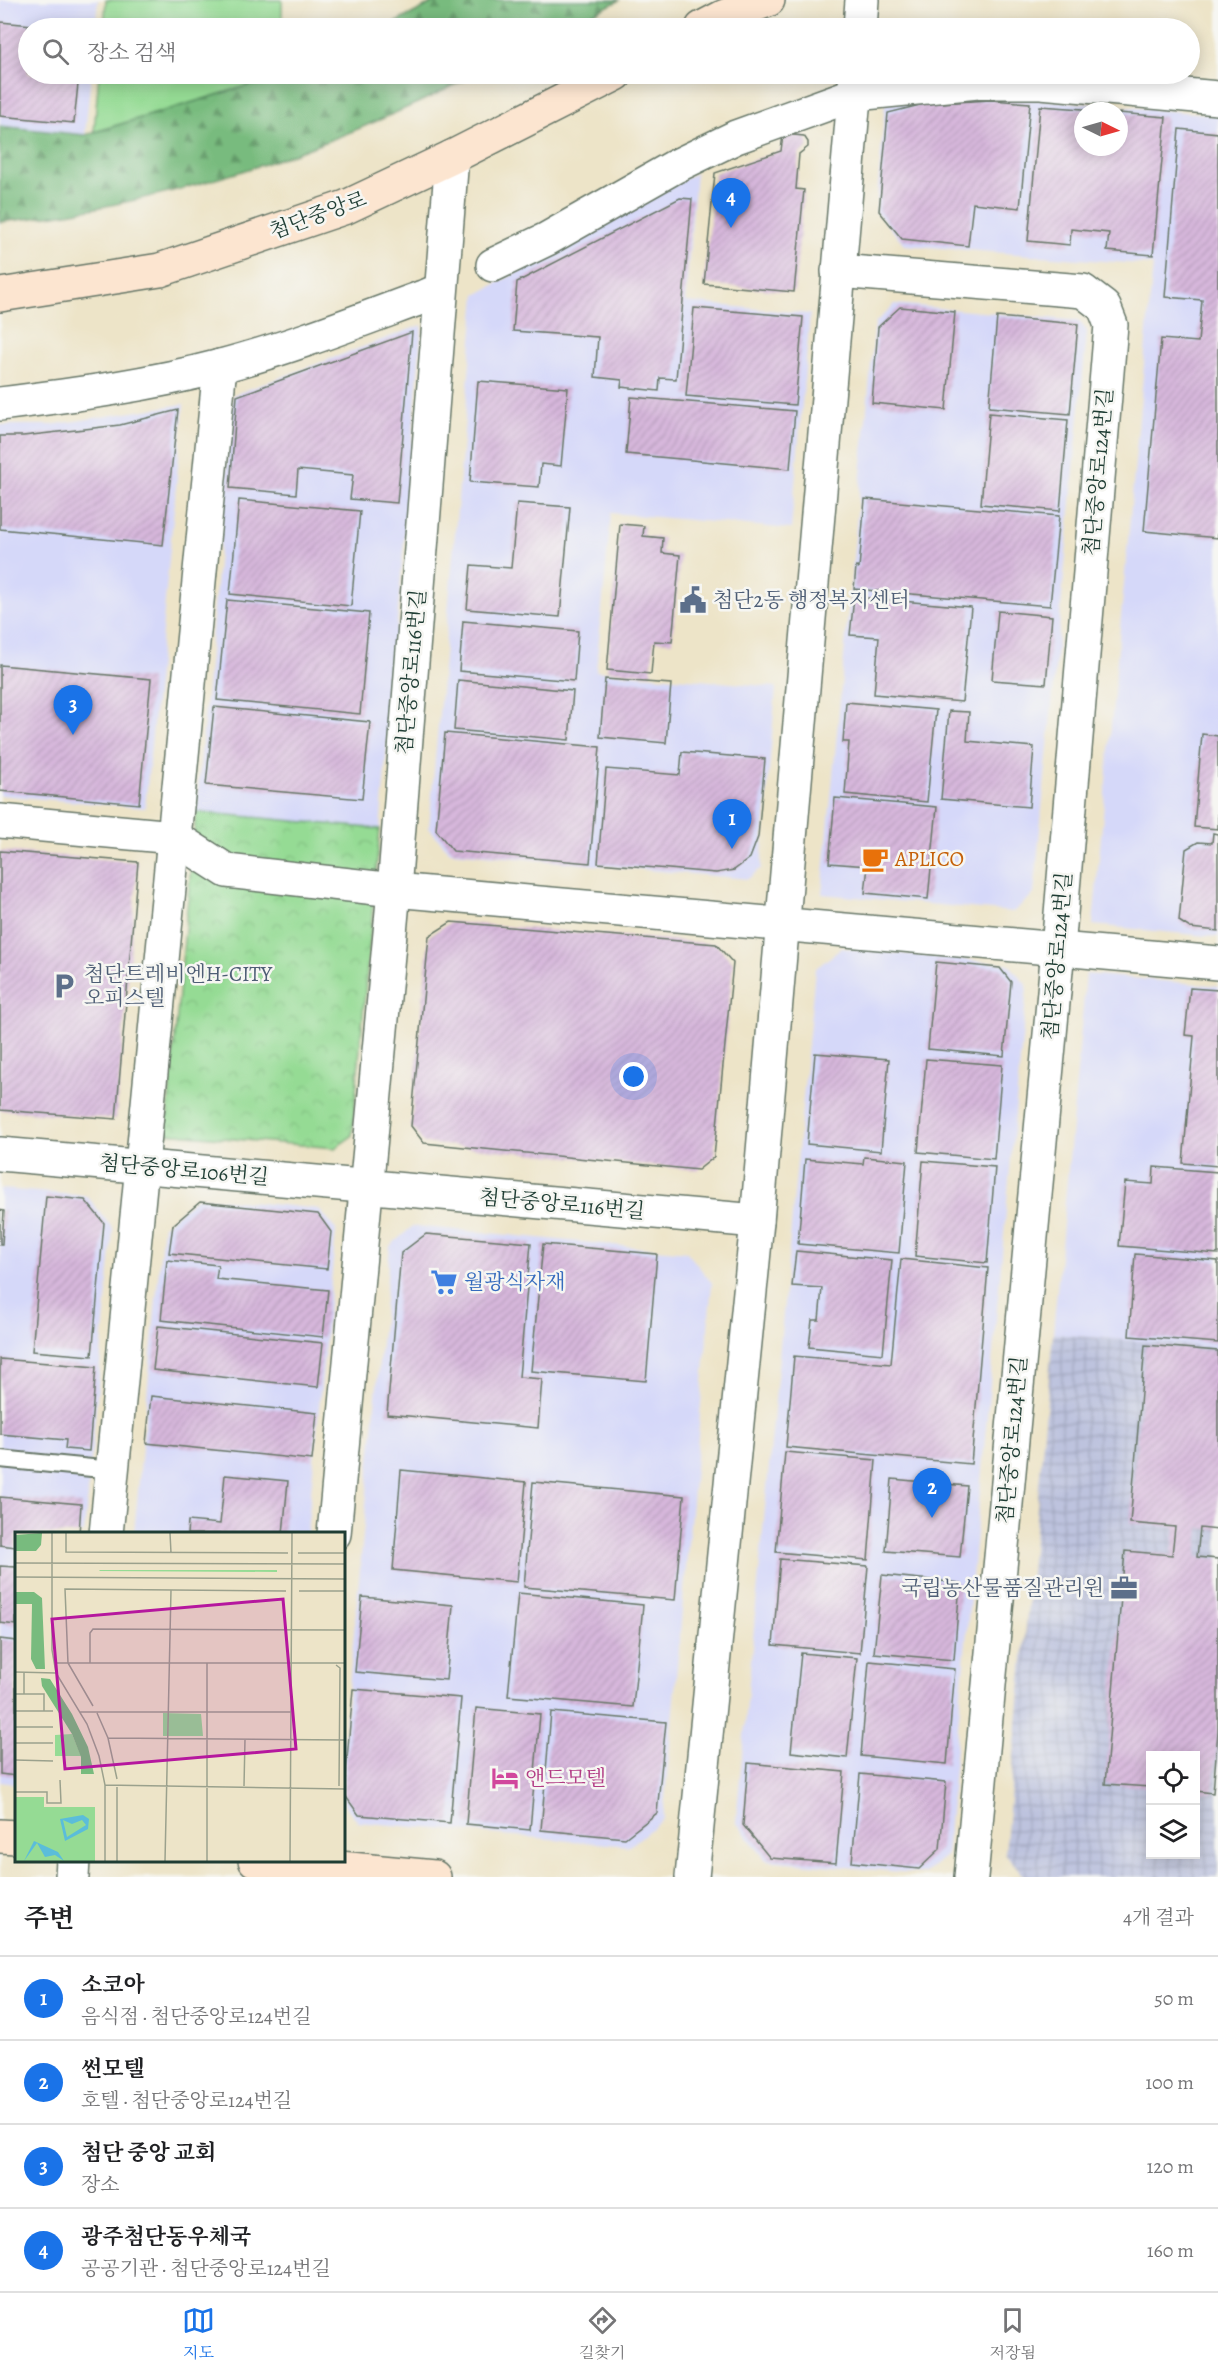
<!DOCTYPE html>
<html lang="ko">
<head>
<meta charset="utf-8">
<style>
  body { margin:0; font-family:Alegreya,"Noto Serif KR",serif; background:#f6f6f6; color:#202124 }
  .controls { position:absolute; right:18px; bottom:18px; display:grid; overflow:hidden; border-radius:0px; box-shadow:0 3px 15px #0003 }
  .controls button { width:54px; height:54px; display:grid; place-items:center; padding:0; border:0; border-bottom:2px solid #e0e0e0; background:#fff; color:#202124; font:30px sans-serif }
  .compass { position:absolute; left:1074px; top:102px; width:54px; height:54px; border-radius:50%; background:#fff; box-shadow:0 3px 15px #0003; rotate:95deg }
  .you { position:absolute; left:634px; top:1077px; width:21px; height:21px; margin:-15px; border:4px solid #fff; border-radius:50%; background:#1a73e8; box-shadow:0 0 0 9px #1a73e833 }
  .badge { display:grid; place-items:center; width:39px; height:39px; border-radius:50%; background:#1a73e8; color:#fff; font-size:20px; font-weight:700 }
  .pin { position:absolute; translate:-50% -50px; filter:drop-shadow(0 2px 3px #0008) }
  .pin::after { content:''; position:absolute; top:32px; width:21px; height:18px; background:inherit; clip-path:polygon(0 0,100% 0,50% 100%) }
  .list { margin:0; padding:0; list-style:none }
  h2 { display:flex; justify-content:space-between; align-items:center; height:78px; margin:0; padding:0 24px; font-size:26px }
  h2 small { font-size:20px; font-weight:400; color:#757577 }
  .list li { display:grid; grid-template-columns:39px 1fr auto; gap:18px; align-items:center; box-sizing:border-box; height:84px; padding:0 24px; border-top:2px solid #e0e0e0 }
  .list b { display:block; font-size:22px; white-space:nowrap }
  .list p { margin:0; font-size:20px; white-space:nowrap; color:#757577 }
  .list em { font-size:20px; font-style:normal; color:#757577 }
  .icon { flex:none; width:33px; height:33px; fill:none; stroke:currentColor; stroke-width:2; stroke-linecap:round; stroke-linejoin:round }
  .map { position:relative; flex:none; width:1218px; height:1877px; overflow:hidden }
  .search { position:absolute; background:#fff; box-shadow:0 3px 15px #0003; left:18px; right:18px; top:18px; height:66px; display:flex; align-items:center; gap:15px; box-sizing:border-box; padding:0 21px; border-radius:33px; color:#757577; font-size:22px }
  .sheet { height:414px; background:#fff }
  nav { display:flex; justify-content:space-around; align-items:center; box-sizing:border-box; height:84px; border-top:2px solid #e0e0e0; background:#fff; font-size:16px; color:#757577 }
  nav a { display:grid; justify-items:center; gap:3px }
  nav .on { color:#1a73e8 }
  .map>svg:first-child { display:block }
</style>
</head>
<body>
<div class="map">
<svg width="1218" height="1877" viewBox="0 0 1218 1877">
  <defs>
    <pattern id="industrial-grid" width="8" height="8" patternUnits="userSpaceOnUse" patternTransform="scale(1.5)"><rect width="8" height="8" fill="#bdc3de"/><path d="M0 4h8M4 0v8" fill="none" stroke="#a2a8bf"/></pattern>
    <pattern id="forest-firs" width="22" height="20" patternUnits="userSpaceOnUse" patternTransform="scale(1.5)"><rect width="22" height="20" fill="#78bb7e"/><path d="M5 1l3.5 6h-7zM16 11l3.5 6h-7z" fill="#629968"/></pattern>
    <pattern id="park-crowns" width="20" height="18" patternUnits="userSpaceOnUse" patternTransform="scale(1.5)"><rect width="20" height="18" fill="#95db94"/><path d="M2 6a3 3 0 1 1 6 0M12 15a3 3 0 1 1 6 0" fill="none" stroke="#80bd80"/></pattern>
    <pattern id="building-hatch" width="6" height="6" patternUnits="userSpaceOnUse" patternTransform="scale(1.5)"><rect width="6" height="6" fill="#d7b7dc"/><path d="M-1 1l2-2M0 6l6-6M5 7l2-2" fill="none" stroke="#b89ebd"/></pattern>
  </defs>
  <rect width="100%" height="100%" fill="#f6f6f2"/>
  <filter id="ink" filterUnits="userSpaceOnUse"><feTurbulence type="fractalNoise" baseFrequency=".0167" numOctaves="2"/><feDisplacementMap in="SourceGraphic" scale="12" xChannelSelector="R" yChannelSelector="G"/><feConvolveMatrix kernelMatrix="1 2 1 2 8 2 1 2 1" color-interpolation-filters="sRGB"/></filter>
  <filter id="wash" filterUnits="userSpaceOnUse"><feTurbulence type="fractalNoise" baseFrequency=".008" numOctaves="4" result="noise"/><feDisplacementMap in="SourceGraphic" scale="24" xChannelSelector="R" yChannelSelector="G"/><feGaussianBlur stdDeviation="1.35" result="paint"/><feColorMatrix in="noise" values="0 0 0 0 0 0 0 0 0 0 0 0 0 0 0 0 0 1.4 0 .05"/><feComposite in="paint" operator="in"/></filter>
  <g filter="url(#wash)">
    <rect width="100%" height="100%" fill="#ede4c8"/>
    <g fill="#d5d8f9" fill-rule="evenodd">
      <polygon points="0,0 98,0 95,28 28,28 28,74 91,74 85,135 0,126"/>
      <path d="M977,94L1218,115V937L1093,925L1153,265L905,245L876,212L885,104ZM1083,111H1119V147H1083Z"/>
      <polygon points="696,173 685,302 810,314 791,529 611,513 596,671 776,687 761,868 748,879 450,852 429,828 476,295"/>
      <polygon points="895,304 1079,321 1087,331 1034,894 1013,912 822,894 875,323"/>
      <polygon points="422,325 380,829 196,812 233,395"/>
      <polygon points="184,404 145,808 0,795 0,425 51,425"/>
      <polygon points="842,948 1009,964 1027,986 946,1856 924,1874 766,1860 736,1822 815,969"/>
      <polygon points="1086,974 1218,986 1218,1348 1053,1334"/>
      <polygon points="0,1189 87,1196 113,1229 84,1533 16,1534 16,1784 0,1782"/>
      <polygon points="198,1197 319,1209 336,1230 307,1533 134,1534 163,1226"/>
      <polygon points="413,1226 687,1252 712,1283 663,1819 630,1846 358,1822 344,1804 344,1741 390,1246"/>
    </g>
    <path fill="url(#industrial-grid)" fill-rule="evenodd" d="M1053,1334L1218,1348V1877H1025L1005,1853ZM1150,1756H1196V1854H1150Z"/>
    <g fill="#95db94" stroke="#5a8c64" stroke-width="1.5">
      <polygon points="106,0 282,0 282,28 104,28"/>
      <polygon points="99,74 282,74 282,75 94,132"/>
    </g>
    <g fill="url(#forest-firs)" stroke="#4c7c59" stroke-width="1.5">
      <polygon points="438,0 620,0 565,28 385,28"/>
      <path d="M286,74H477C328,150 167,205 0,222V126L85,135Z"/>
    </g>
    <polygon fill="url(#park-crowns)" stroke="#5a8c64" stroke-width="1.5" points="196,812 380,829 352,1136 335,1148 166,1133"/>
    <g id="blocks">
      <g fill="url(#building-hatch)">
        <polygon points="0,22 54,27 28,28 28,74 79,74 74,123 0,116"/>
        <polygon points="991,100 1030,103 1020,208 973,203 968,246 902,239 879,211 888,113 924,104"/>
        <polygon points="1040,106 1083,109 1083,147 1119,147 1119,113 1166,117 1153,255 1107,251 1109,233 1071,229 1070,245 1028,241"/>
        <polygon points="1179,129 1218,133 1218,538 1144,531 1161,339 1198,342 1202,300 1165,297"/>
        <polygon points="783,134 804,136 808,142 808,147 799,154 796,189 804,190 794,292 704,284 715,173 781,151"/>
        <polygon points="680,198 692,199 676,379 660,378 659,391 621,387 622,380 595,377 598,337 513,331 517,282"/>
        <polygon points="900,307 955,312 946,410 872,403 878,327"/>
        <polygon points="694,308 803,317 795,405 686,396"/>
        <polygon points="997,317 1078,324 1070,414 989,407"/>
        <polygon points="412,332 397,503 350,499 353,475 298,470 296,494 230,488 237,396"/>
        <polygon points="478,381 568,388 561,466 541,464 539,487 470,482"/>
        <polygon points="631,397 795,411 790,469 626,454"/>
        <polygon points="178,410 163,545 0,529 0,436 23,436 120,425"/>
        <polygon points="989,413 1068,420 1060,511 981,504"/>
        <polygon points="865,499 1059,516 1050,606 854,589 856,567 859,568"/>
        <polygon points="239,500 360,511 351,606 230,594"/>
        <polygon points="517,503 570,507 560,617 467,609 471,565 511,568"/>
        <polygon points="620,524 644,526 643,536 663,538 662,553 680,555 672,642 654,641 651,674 607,670"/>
        <polygon points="854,597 971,607 962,702 874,694 879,637 850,635"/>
        <polygon points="227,600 369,613 360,714 217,700"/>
        <polygon points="998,611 1052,616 1046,684 992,680"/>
        <polygon points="463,621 578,631 574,681 459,671"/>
        <polygon points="0,665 151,679 139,804 0,791"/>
        <polygon points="605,679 671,684 666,743 600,737"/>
        <polygon points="458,680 573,691 569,740 454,730"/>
        <polygon points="846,702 936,710 927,802 845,794 849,742 843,742"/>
        <polygon points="214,707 370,722 362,799 206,785"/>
        <polygon points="949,711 969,712 967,741 1034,747 1029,807 941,799"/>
        <polygon points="445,733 600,747 590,863 453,851 436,830"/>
        <polygon points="1202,734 1218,736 1218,829 1194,827"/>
        <polygon points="682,752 765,759 758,837 750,858 734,870 716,873 598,863 606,769 680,775"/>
        <polygon points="835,798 937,807 928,899 865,893 868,866 829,863"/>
        <polygon points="1213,833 1218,834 1218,931 1190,928 1179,921 1186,849 1198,842 1212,843"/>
        <polygon points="0,851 138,862 116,1119 0,1110"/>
        <polygon points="451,922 716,944 733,963 714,1157 698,1170 424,1143 411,1126 429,936"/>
        <polygon points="936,962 1000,968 1011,982 1004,1056 928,1049"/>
        <polygon points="1190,988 1218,990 1218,1166 1183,1163 1194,1036 1185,1035"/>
        <polygon points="815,1053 889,1059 881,1151 807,1144"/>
        <polygon points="926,1059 1002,1065 994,1159 918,1152"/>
        <polygon points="864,1157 907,1161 899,1253 798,1244 805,1159 863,1164"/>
        <polygon points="923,1161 995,1167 987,1263 915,1256"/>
        <polygon points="1154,1167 1218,1172 1218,1254 1119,1246 1125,1182 1153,1184"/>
        <polygon points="46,1196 85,1200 104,1223 92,1356 32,1351"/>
        <polygon points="200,1202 318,1214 331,1232 327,1269 169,1253 173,1225"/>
        <polygon points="0,1210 4,1211 2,1244 0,1244"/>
        <polygon points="426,1234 531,1243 519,1377 542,1379 538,1428 387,1414 401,1253"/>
        <polygon points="543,1244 657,1254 646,1381 531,1371"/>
        <polygon points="796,1251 892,1260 883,1354 809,1347 812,1320 819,1320 822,1288 792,1286"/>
        <polygon points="1135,1254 1218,1261 1218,1343 1129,1336"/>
        <polygon points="901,1259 988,1268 971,1464 786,1447 794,1356 891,1364"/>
        <polygon points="167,1260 218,1265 216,1279 328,1290 323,1337 161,1320"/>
        <polygon points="158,1326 323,1343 318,1387 153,1370"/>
        <polygon points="1145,1345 1218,1351 1218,1530 1200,1528 1197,1557 1218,1559 1218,1731 1213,1793 1196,1791 1196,1756 1150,1756 1150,1787 1105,1784 1125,1551 1172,1555 1175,1527 1130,1523"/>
        <polygon points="0,1359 96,1367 89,1451 65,1449 66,1440 0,1434"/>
        <polygon points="151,1396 317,1413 312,1460 146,1443"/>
        <polygon points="785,1452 876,1460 868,1560 776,1552"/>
        <polygon points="401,1470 526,1482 517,1582 393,1570"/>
        <polygon points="225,1475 288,1481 283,1534 187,1534 188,1521 220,1524"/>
        <polygon points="892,1479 967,1486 960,1557 886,1551"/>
        <polygon points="533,1482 684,1496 675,1600 524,1587"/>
        <polygon points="0,1497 81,1504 79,1534 16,1534 16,1547 0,1545"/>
        <polygon points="780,1559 868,1566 860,1653 773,1645"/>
        <polygon points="0,1566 16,1567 16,1625 0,1623"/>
        <polygon points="882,1575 960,1583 954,1660 874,1653"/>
        <polygon points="518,1593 643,1605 633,1707 508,1696"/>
        <polygon points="362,1597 453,1605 446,1680 355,1672"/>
        <polygon points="0,1639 16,1641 16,1776 0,1774"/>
        <polygon points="801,1653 857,1658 847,1758 791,1752"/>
        <polygon points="869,1661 955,1669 947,1764 861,1756"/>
        <polygon points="353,1689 461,1698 450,1823 359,1815 344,1794"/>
        <polygon points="476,1708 540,1714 530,1830 466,1824"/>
        <polygon points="551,1712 666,1722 657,1813 625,1838 541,1830"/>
        <polygon points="748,1763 844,1772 836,1863 770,1858 743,1825"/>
        <polygon points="860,1774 946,1782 940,1849 919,1869 852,1862"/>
      </g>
    </g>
  </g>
  <g filter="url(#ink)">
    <use href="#blocks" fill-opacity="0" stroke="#677768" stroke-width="1.5"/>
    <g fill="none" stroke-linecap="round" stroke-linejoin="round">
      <defs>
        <polyline id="lane" points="0,1459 112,1470"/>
        <g id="street">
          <polyline points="860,28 862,0"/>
          <polyline points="493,265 547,239 674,167 736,137 855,94 978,82 1041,82 1218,98"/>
          <polyline points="838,271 1083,291 1104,307 1111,325 1058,949 971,1877"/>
          <path d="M0,404C74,395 149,385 221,366C293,347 363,319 434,293"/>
          <polyline points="0,821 174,837 227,871 394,890 1218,963"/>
          <polyline points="0,1154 757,1221"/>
          <polyline points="106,1534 220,366"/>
          <polyline points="334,1534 394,890 452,157"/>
          <polyline points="72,1877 73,1860"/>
          <polyline points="692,1877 757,1221 856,74"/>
        </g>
        <g id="secondary">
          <polyline points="702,28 723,17 768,0"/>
          <polyline points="0,295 160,270 346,207 452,157 616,74"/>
          <polyline points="0,1836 16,1837"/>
          <polyline points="255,1860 434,1877"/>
        </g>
      </defs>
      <use href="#lane" stroke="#677768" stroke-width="20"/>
      <use href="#street" stroke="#677768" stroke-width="36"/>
      <use href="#secondary" stroke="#677768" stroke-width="36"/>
      <use href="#lane" stroke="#fff" stroke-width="16"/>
      <use href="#street" stroke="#fff" stroke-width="33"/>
      <use href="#secondary" stroke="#fce5d0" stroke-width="33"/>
    </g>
  </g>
  <defs>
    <symbol id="civic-bare" viewBox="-9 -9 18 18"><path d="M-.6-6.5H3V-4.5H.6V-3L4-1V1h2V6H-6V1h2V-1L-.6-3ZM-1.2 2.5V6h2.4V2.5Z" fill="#5c6f8a" stroke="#f6f6f2" stroke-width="2.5" paint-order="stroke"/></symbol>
    <symbol id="cafe-bare" viewBox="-9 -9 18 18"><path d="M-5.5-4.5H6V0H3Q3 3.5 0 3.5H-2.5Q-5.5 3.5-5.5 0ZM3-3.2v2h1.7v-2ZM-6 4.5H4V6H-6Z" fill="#e8710a" stroke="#f6f6f2" stroke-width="2.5" paint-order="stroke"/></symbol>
    <symbol id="parking-bare" viewBox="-9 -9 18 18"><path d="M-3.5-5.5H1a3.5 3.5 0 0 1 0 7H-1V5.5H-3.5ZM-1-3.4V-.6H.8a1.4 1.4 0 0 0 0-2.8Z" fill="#5c6f8a" stroke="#f6f6f2" stroke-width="2.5" paint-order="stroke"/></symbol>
    <symbol id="supermarket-bare" viewBox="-9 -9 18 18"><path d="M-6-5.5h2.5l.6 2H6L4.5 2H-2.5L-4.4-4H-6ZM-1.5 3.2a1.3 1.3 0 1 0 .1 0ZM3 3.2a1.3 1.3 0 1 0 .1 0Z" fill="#3f7fe0" stroke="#f6f6f2" stroke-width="2.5" paint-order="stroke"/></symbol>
    <symbol id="office-bare" viewBox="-9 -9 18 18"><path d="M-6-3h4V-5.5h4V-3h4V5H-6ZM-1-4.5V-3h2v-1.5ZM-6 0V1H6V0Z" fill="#5c6f8a" stroke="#f6f6f2" stroke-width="2.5" paint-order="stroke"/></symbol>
    <symbol id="hotel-bare" viewBox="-9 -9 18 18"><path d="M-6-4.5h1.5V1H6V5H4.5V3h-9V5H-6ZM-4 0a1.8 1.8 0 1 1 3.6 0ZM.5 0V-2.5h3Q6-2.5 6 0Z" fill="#d1479c" stroke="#f6f6f2" stroke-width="2.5" paint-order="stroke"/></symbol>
  </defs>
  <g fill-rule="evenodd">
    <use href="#civic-bare" x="674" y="581" width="38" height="38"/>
    <use href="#cafe-bare" x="856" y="840" width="38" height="38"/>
    <use href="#parking-bare" x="45" y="967" width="38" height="38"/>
    <use href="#supermarket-bare" x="425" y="1263" width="38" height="38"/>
    <use href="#office-bare" x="1105" y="1569" width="38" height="38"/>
    <use href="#hotel-bare" x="486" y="1759" width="38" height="38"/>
  </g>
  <g text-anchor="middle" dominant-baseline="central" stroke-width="5" stroke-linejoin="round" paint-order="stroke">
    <g font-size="21" fill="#1f3d34" stroke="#f6f6f2">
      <text transform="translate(318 215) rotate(-20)">첨단중앙로</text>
      <text transform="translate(1098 472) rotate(-85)">첨단중앙로124번길</text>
      <text transform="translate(411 672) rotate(-85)">첨단중앙로116번길</text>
      <text transform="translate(1057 956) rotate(-85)">첨단중앙로124번길</text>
      <text transform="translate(184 1170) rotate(5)">첨단중앙로106번길</text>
      <text transform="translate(562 1204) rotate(5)">첨단중앙로116번길</text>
      <text transform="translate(1012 1440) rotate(-85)">첨단중앙로124번길</text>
    </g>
    <g font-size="21" fill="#4e5e75" stroke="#f6f6f2" text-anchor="start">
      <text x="713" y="600">첨단2동 행정복지센터</text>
      <text x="84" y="974">첨단트레비엔H-CITY<tspan x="84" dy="24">오피스텔</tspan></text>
      <text x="1104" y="1588" text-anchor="end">국립농산물품질관리원</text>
    </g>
    <g font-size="21" fill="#c56008" stroke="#f6f6f2" text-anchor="start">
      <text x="895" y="859">APLICO</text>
    </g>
    <g font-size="21" fill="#366cbe" stroke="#f6f6f2" text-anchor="start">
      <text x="464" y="1282">월광식자재</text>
    </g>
    <g font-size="21" fill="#b23c85" stroke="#f6f6f2" text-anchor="start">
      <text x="525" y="1778">앤드모텔</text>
    </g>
  </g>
  <g transform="translate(15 1532)">
    <rect width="330" height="330" fill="#ede4c8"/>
    <path d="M262,38V40L84,39L85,38ZM57,202L66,224H40V203ZM0,275H80V329H0Z" fill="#95db94"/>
    <path d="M27,1L26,13L21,19H0V3ZM0,60H19L27,66L30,137H21L16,127L17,72H0ZM26,146L35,147L57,182L73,215L79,242H66V225L57,202L27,154Z" fill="#78bb7e"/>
    <path d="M47,288L57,292L67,288L71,293L52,306ZM22,311L30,324L40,323L46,329H11Z" fill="#95db94"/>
    <path d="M148,181L186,182L188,204H148ZM0,265H29V275H0Z" fill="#95db94"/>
    <path d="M68,283L74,287L73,297L50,309L45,287ZM48,288L57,292L67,288L71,293L52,305ZM19,309L43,320L49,329L40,323L30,325L22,311L9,329Z" fill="#5bbdda" fill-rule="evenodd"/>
    <path fill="none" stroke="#9ba18d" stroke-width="1.5" d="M37,1V118L41,141L72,192L84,224L90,253V329M51,1V20L273,21M155,1L156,21M283,21H330M0,31L330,32M0,45L330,47M284,59H330M39,131H330M75,131V101L78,97L330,98M321,133L325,136L324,254M0,140L41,141M9,141V162M0,162H29V179M78,174L53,131L50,57L271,59M0,179H38M65,180H276M82,181L93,206L102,247M0,195H38M93,206L330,208M0,211H38M0,228L38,229M90,253L330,257M229,254L230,207M0,260H32V271H46L45,248M102,329V255M150,329L156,58M192,329V131M275,329L277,1"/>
    <path fill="#b5179e" fill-opacity="0.15" stroke="#b5179e" stroke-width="3" d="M268,67L281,217L50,237L37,87Z"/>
    <rect width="330" height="330" fill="none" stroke="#1f3d34" stroke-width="3"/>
  </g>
</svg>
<div class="controls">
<button><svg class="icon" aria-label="locate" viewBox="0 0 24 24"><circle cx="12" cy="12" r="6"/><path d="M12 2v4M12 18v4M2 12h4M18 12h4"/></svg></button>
<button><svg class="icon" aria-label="layers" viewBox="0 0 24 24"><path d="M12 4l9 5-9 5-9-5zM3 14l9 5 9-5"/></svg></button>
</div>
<svg class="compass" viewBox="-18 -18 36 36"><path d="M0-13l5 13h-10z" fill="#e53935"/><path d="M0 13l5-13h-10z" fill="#757577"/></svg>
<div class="you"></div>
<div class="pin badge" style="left:732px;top:849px">1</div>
<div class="pin badge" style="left:932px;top:1518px">2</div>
<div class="pin badge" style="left:73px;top:735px">3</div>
<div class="pin badge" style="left:731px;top:228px">4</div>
<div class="search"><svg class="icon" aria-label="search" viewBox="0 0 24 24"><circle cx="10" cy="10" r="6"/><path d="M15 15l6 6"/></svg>장소 검색</div>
</div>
<section class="sheet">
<h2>주변<small>4개 결과</small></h2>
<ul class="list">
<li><span class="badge">1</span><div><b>소코아</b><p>음식점 · 첨단중앙로124번길</p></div><em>50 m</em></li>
<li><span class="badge">2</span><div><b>썬모텔</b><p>호텔 · 첨단중앙로124번길</p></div><em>100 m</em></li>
<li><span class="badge">3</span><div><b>첨단 중앙 교회</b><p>장소</p></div><em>120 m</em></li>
<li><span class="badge">4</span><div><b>광주첨단동우체국</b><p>공공기관 · 첨단중앙로124번길</p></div><em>160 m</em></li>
</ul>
</section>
<nav>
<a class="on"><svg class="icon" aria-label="map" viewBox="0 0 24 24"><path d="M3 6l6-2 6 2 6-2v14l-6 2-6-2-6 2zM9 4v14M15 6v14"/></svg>지도</a>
<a><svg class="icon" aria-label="directions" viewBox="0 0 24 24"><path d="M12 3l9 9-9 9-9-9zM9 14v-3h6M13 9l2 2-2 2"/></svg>길찾기</a>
<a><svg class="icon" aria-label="saved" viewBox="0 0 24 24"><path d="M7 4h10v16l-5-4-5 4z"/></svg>저장됨</a>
</nav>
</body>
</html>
